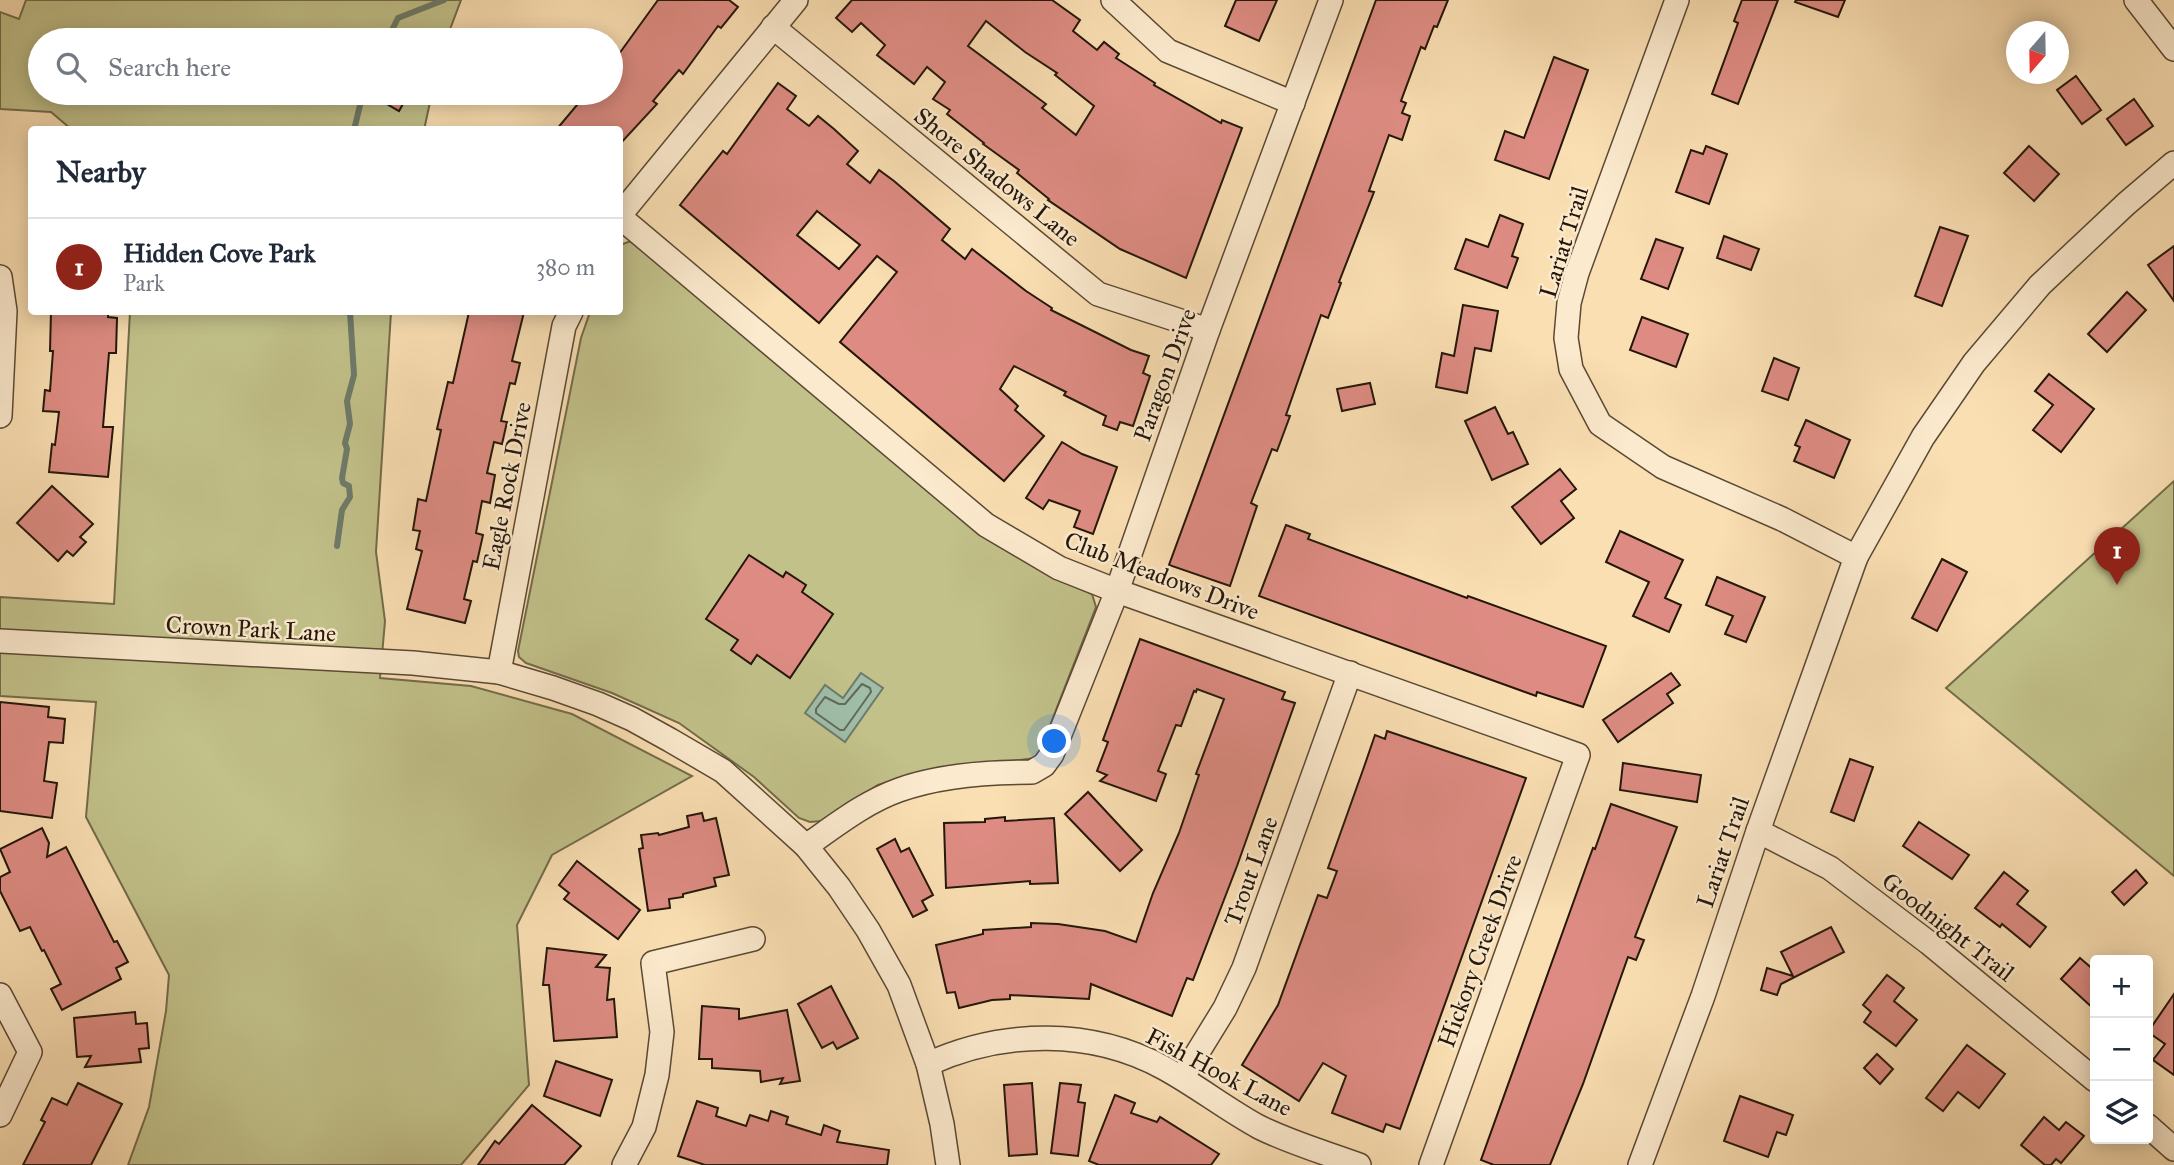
<!DOCTYPE html>
<html lang="en">
<head>
<meta charset="utf-8">
<style>
  body { margin:0; font-family:"IM FELL Great Primer",serif; background:#f6f6f7; color:#1f2937 }
  .controls { position:absolute; right:21px; bottom:21px; display:grid; overflow:hidden; border-radius:7px; box-shadow:0 4px 18px #0003 }
  .controls button { width:63px; height:63px; display:grid; place-items:center; padding:0; border:0; border-bottom:2px solid #e0e1e3; background:#fff; color:#1f2937; font:35px sans-serif }
  .compass { position:absolute; left:2006px; top:21px; width:63px; height:63px; border-radius:50%; background:#fff; box-shadow:0 4px 18px #0003; rotate:200deg }
  .you { position:absolute; left:1055px; top:742px; width:24px; height:24px; margin:-18px; border:5px solid #fff; border-radius:50%; background:#1a73e8; box-shadow:0 0 0 10px #1a73e833 }
  .badge { display:grid; place-items:center; width:46px; height:46px; border-radius:50%; background:#8f2418; color:#fff; font-size:23px; font-weight:700 }
  .pin { position:absolute; translate:-50% -58px; filter:drop-shadow(0 2px 4px #0008) }
  .pin::after { content:''; position:absolute; top:37px; width:24px; height:21px; background:inherit; clip-path:polygon(0 0,100% 0,50% 100%) }
  .list { margin:0; padding:0; list-style:none }
  h2 { display:flex; justify-content:space-between; align-items:center; height:91px; margin:0; padding:0 28px; font-size:30px }
  h2 small { font-size:23px; font-weight:400; color:#747a83 }
  .list li { display:grid; grid-template-columns:46px 1fr auto; gap:21px; align-items:center; box-sizing:border-box; height:98px; padding:0 28px; border-top:2px solid #e0e1e3 }
  .list b { display:block; font-size:26px; white-space:nowrap }
  .list p { margin:0; font-size:23px; white-space:nowrap; color:#747a83 }
  .list em { font-size:23px; font-style:normal; color:#747a83 }
  .icon { flex:none; width:38px; height:38px; fill:none; stroke:currentColor; stroke-width:2; stroke-linecap:round; stroke-linejoin:round }
  .map { position:relative; flex:none; width:2174px; height:1165px; overflow:hidden }
  .search { position:absolute; background:#fff; box-shadow:0 4px 18px #0003; left:28px; top:28px; width:595px; height:77px; display:flex; align-items:center; gap:18px; box-sizing:border-box; padding:0 24px; border-radius:38px; color:#747a83; font-size:26px }
  .panel { position:absolute; background:#fff; box-shadow:0 4px 18px #0003; left:28px; top:126px; width:595px; height:189px; border-radius:7px }
  .map>svg:first-child { display:block }
</style>
</head>
<body>
<div class="map">
<svg width="2174" height="1165" viewBox="0 0 2174 1165">
  <rect width="100%" height="100%" fill="#fadfb3"/>
  <filter id="stains"><feTurbulence type="fractalNoise" baseFrequency=".00286" numOctaves="4"/><feColorMatrix values="0 0 0 0 .2 0 0 0 0 .09 0 0 0 0 .02 0 0 0 .5 -.17"/></filter>
  <radialGradient id="worn" r=".72"><stop offset=".6" stop-color="#630" stop-opacity="0"/><stop offset="1" stop-color="#630" stop-opacity=".3"/></radialGradient>
  <g fill="#c2c18a" stroke="#736c4a" stroke-width="2">
    <polygon points="26,0 461,0 446,40 40,40 40,93 432,93 424,130 71,129 51,112 0,109 0,12 19,19"/>
    <path d="M631,241L970,526C1009,552 1048,576 1092,594L1096,607L1040,751L1035,758L924,772L878,785L821,821L810,822L799,818L754,777L679,723L612,693L526,663L519,657L518,651L581,338L590,312H620V245Z"/>
    <polygon points="130,312 391,312 376,552 385,621 380,678 471,686 572,714 692,776 552,855 517,925 529,1085 461,1165 128,1165 149,1107 166,1011 169,975 86,817 96,702 0,696 0,597 114,604"/>
    <polygon points="2174,481 2174,876 1946,688"/>
  </g>
  <polygon fill="#9fbda8" stroke="#6e7b69" stroke-width="2" points="861,673 883,688 845,742 805,713 825,685 843,698"/>
  <g fill="none" stroke-linecap="round" stroke-linejoin="round">
    <polygon stroke="#626a59" stroke-width="2" points="862,684 870,688 871,692 844,730 840,730 816,713 816,709 825,697 839,704 845,704"/>
    <g stroke="#6e7b69" stroke-width="6">
      <polyline points="387,40 398,18 444,0"/>
      <polyline points="354,130 363,93"/>
      <polyline points="337,546 342,510 350,497 349,486 343,483 342,478 347,449 345,443 350,424 347,401 354,375 350,312"/>
    </g>
  </g>
  <g fill="#de8c83" stroke="#24170a" stroke-width="2" fill-rule="evenodd">
    <polygon points="658,0 729,0 738,7 721,28 718,26 683,74 679,70 653,101 657,104 620,144 620,130 556,130 587,93 611,93 611,65"/>
    <path d="M852,0H1052L1080,20L1073,31L1097,50L1104,42L1119,54L1116,58L1155,83L1154,85L1221,123L1222,120L1242,128L1186,278L1120,249L1048,200L1049,199L1017,173L1019,170L983,144L984,143L947,114L950,110L933,99L945,82L927,67L914,84L877,55L885,45L861,23L852,32L836,18ZM986,21L1025,52L1057,73L1055,75L1094,106L1076,135L1042,108L1046,104L968,46Z"/>
    <polygon points="1236,0 1277,0 1259,41 1225,26"/>
    <polygon points="1376,0 1448,0 1437,27 1434,26 1425,49 1421,47 1401,101 1406,103 1402,113 1410,116 1402,140 1389,135 1369,191 1374,192 1339,282 1341,283 1328,318 1321,315 1286,415 1290,416 1277,451 1272,449 1251,503 1257,506 1230,586 1169,565"/>
    <polygon points="1742,0 1778,0 1738,104 1712,94 1738,23 1734,21"/>
    <polygon points="1796,0 1845,0 1838,17 1795,2"/>
    <polygon points="1554,57 1588,70 1549,179 1495,160 1505,131 1524,138"/>
    <polygon points="2076,76 2101,110 2082,124 2057,90"/>
    <path d="M778,83L796,96L787,109L809,126L818,116L834,129L858,151L847,164L870,183L879,170L894,181L950,229L942,240L965,259L972,249L1026,291L1052,308L1051,310L1131,350L1149,356L1143,373L1150,376L1133,426L1120,422L1117,430L1103,425L1106,416L1064,395L1066,392L1014,366L1000,389L1018,406L1015,410L1044,436L1004,481L840,342L897,272L877,256L819,323L680,205L723,151L727,154ZM817,211L860,245L839,269L797,235Z"/>
    <polygon points="368,93 409,93 399,111"/>
    <polygon points="2134,99 2153,126 2126,145 2107,119"/>
    <polygon points="1706,146 1727,154 1709,204 1676,192 1691,150 1703,154"/>
    <polygon points="2029,146 2059,174 2034,201 2004,173"/>
    <polygon points="1500,215 1523,224 1512,256 1518,258 1507,288 1455,269 1466,239 1488,247"/>
    <polygon points="1940,227 1968,236 1942,306 1915,296"/>
    <polygon points="1724,236 1759,249 1751,270 1717,258"/>
    <polygon points="1656,239 1683,248 1668,289 1641,279"/>
    <polygon points="2174,246 2174,301 2148,265"/>
    <polygon points="2127,292 2146,310 2107,352 2088,334"/>
    <polygon points="1463,305 1498,311 1491,351 1475,348 1467,393 1436,387 1442,353 1454,356"/>
    <polygon points="51,312 108,312 108,317 117,318 116,353 109,353 103,427 113,427 108,477 49,472 52,444 55,445 59,412 43,411 45,390 50,391 53,351 50,351"/>
    <polygon points="469,312 524,312 512,361 520,363 515,384 510,383 501,421 507,422 502,444 494,442 487,473 495,475 490,503 482,501 476,533 483,535 477,562 473,561 464,599 471,601 465,623 407,609 422,551 416,549 420,531 413,530 418,499 426,501 441,430 437,429 448,382 453,383"/>
    <polygon points="1642,317 1688,334 1676,367 1630,350"/>
    <polygon points="1774,358 1799,368 1788,400 1762,391"/>
    <polygon points="2049,374 2094,409 2061,452 2033,430 2053,405 2035,391"/>
    <polygon points="1370,383 1375,404 1342,411 1337,389"/>
    <polygon points="1495,407 1508,434 1513,432 1528,464 1492,480 1465,421"/>
    <polygon points="1806,420 1850,440 1834,478 1794,461 1800,447 1795,445"/>
    <polygon points="1062,442 1082,454 1117,467 1093,534 1074,527 1080,511 1049,500 1043,509 1026,498"/>
    <polygon points="1560,469 1576,489 1561,501 1574,518 1541,544 1512,507"/>
    <polygon points="52,486 93,524 80,537 86,542 73,556 67,551 58,561 17,523"/>
    <polygon points="1286,525 1310,534 1308,539 1467,598 1468,596 1606,646 1583,707 1537,692 1536,696 1259,596"/>
    <polygon points="1620,531 1683,560 1665,598 1681,605 1669,632 1633,616 1649,582 1606,562"/>
    <polygon points="749,555 783,577 786,572 806,585 802,592 833,614 790,678 757,655 751,664 731,650 738,640 706,619"/>
    <polygon points="1942,559 1967,572 1937,631 1912,618"/>
    <polygon points="1717,577 1765,597 1746,642 1725,634 1733,616 1706,605"/>
    <polygon points="1140,639 1285,692 1282,699 1295,703 1237,866 1193,980 1187,978 1172,1016 1091,984 1089,999 1010,995 1010,999 992,1000 959,1008 955,992 947,993 936,945 983,934 983,930 1031,927 1031,923 1058,924 1105,931 1136,942 1153,893 1179,833 1199,775 1196,774 1224,699 1197,689 1196,692 1194,691 1181,726 1176,725 1158,771 1166,774 1156,801 1100,781 1107,775 1097,771 1108,742 1103,740"/>
    <polygon points="1671,673 1680,685 1667,694 1673,703 1618,742 1603,720"/>
    <polygon points="0,702 49,707 48,717 65,719 63,743 49,742 44,781 57,783 52,818 0,811"/>
    <polygon points="1387,731 1526,778 1400,1129 1386,1124 1383,1132 1332,1113 1346,1076 1323,1063 1299,1101 1242,1065 1278,1005 1318,895 1327,898 1337,871 1328,868 1364,767 1375,735 1385,739"/>
    <polygon points="1850,759 1873,767 1854,821 1831,812"/>
    <polygon points="1623,763 1701,775 1697,802 1620,790"/>
    <polygon points="1088,792 1142,850 1120,871 1065,814"/>
    <polygon points="1611,804 1677,827 1635,937 1644,940 1636,960 1628,957 1583,1084 1550,1165 1494,1165 1481,1160 1586,867 1593,848 1595,849"/>
    <polygon points="702,813 704,821 716,818 729,875 714,878 716,886 683,894 683,897 669,899 670,908 648,911 639,849 643,848 641,835 658,833 659,835 689,827 687,816"/>
    <polygon points="1005,817 1005,821 1054,818 1058,883 1030,884 1030,881 946,888 944,823 985,822 985,819"/>
    <polygon points="1919,822 1969,855 1952,879 1903,846"/>
    <polygon points="42,828 49,843 47,857 66,847 114,942 117,941 128,962 116,968 121,979 62,1010 51,989 61,984 44,950 42,951 30,927 20,931 0,891 0,877 10,872 0,849"/>
    <polygon points="895,839 901,852 909,848 933,895 922,901 927,910 913,917 877,849"/>
    <polygon points="577,861 640,910 618,939 564,899 569,893 559,885"/>
    <polygon points="2136,870 2147,883 2124,905 2112,892"/>
    <polygon points="2004,872 2028,891 2017,904 2046,927 2030,947 2002,924 2000,927 1975,908"/>
    <polygon points="1831,927 1844,952 1781,984 1777,995 1761,990 1767,968 1793,976 1781,952"/>
    <polygon points="547,948 606,955 596,967 610,968 607,1000 614,999 617,1037 554,1041 549,985 543,985"/>
    <polygon points="2080,958 2095,971 2095,1010 2061,979"/>
    <polygon points="1887,975 1904,988 1894,1001 1917,1020 1896,1046 1864,1022 1871,1012 1863,1005"/>
    <polygon points="831,986 858,1038 837,1049 833,1042 822,1048 798,1004"/>
    <polygon points="2174,994 2174,1075 2153,1060 2165,1044 2148,1032"/>
    <polygon points="702,1006 739,1009 739,1019 787,1010 800,1081 780,1084 783,1078 761,1082 760,1071 712,1068 712,1059 699,1059"/>
    <polygon points="135,1012 136,1024 147,1023 149,1048 139,1049 141,1062 85,1067 91,1056 77,1057 74,1018"/>
    <polygon points="1967,1045 2005,1074 1979,1108 1958,1092 1943,1111 1926,1098"/>
    <polygon points="1877,1054 1893,1069 1880,1084 1864,1068"/>
    <polygon points="556,1061 612,1080 600,1116 544,1096"/>
    <polygon points="78,1083 122,1104 91,1165 23,1165 45,1122 41,1120 52,1098 67,1105"/>
    <polygon points="1032,1083 1037,1154 1009,1156 1004,1085"/>
    <polygon points="1060,1083 1081,1085 1078,1102 1085,1103 1078,1156 1051,1153"/>
    <polygon points="1115,1095 1135,1103 1131,1113 1157,1122 1160,1117 1219,1154 1211,1165 1099,1165 1089,1161"/>
    <polygon points="1740,1096 1793,1115 1786,1135 1777,1132 1768,1157 1724,1141"/>
    <polygon points="697,1101 718,1108 716,1116 746,1126 750,1115 768,1121 771,1111 788,1117 786,1124 821,1135 824,1125 840,1131 837,1142 889,1150 887,1165 705,1165 678,1156"/>
    <polygon points="532,1105 581,1146 564,1165 478,1165 495,1141 499,1144"/>
    <polygon points="2044,1117 2059,1130 2066,1122 2084,1136 2061,1163 2056,1159 2051,1165 2045,1165 2021,1145"/>
  </g>
  <g fill="none" stroke-linecap="round" stroke-linejoin="round">
    <defs>
      <g id="minor">
        <polyline points="1113,0 1168,51 1293,103"/>
        <polyline points="1677,0 1577,273 1569,303 1566,338 1571,369 1600,424 1663,467 1782,519 1856,557"/>
        <polyline points="2136,0 2174,49"/>
        <polyline points="773,27 1098,294 1208,330"/>
        <polyline points="620,215 796,0"/>
        <polyline points="620,217 986,525 1059,568 1117,591 1578,755 1431,1165"/>
        <polyline points="0,277 5,311 0,416"/>
        <polyline points="0,641 413,663 499,672 553,688 598,704 632,719 670,740 723,771 806,846 839,887 868,930 899,985 928,1064 942,1124 948,1165"/>
        <polyline points="499,672 564,326 571,312"/>
        <polyline points="1758,831 1830,868 1929,943 2095,1080"/>
        <path d="M806,846C835,826 865,802 899,790C940,775 988,772 1032,772L1044,765L1052,754L1117,591L1208,330L1331,0"/>
        <polyline points="0,995 30,1052 0,1115"/>
        <path d="M928,1064C1003,1030 1091,1028 1164,1068C1197,1086 1226,1109 1259,1127C1291,1143 1326,1153 1359,1165"/>
        <polyline points="1182,1078 1225,1008 1244,968 1350,673"/>
        <polyline points="2148,1126 2174,1149"/>
        <polyline points="624,1165 644,1127 657,1075 662,1032 653,963 753,939"/>
        <polyline points="1640,1165 1703,996 1758,831 1856,557 1923,437 1974,363 2040,285 2126,204 2174,163"/>
      </g>
    </defs>
    <use href="#minor" stroke="#5a4934" stroke-width="26"/>
    <use href="#minor" stroke="#fceace" stroke-width="23"/>
  </g>
  <g text-anchor="middle" dominant-baseline="central" stroke-width="5" stroke-linejoin="round" paint-order="stroke">
    <g font-size="24" fill="#24170a" stroke="#fceace">
      <text transform="translate(997 177) rotate(39)">Shore Shadows Lane</text>
      <text transform="translate(1564 242) rotate(-73)">Lariat Trail</text>
      <text transform="translate(1165 375) rotate(-70)">Paragon Drive</text>
      <text transform="translate(507 486) rotate(-79)">Eagle Rock Drive</text>
      <text transform="translate(1162 576) rotate(21)">Club Meadows Drive</text>
      <text transform="translate(251 629) rotate(3)">Crown Park Lane</text>
      <text transform="translate(1723 852) rotate(-71)">Lariat Trail</text>
      <text transform="translate(1251 871) rotate(-70)">Trout Lane</text>
      <text transform="translate(1948 927) rotate(38)">Goodnight Trail</text>
      <text transform="translate(1480 951) rotate(-70)">Hickory Creek Drive</text>
      <text transform="translate(1219 1072) rotate(28)">Fish Hook Lane</text>
    </g>
  </g>
  <rect width="100%" height="100%" filter="url(#stains)"/>
  <rect width="100%" height="100%" fill="url(#worn)"/>
</svg>
<div class="controls">
<button>+</button>
<button>−</button>
<button><svg class="icon" aria-label="layers" viewBox="0 0 24 24"><path d="M12 4l9 5-9 5-9-5zM3 14l9 5 9-5"/></svg></button>
</div>
<svg class="compass" viewBox="-18 -18 36 36"><path d="M0-13l5 13h-10z" fill="#e53935"/><path d="M0 13l5-13h-10z" fill="#747a83"/></svg>
<div class="you"></div>
<div class="pin badge" style="left:2117px;top:585px">1</div>
<div class="search"><svg class="icon" aria-label="search" viewBox="0 0 24 24"><circle cx="10" cy="10" r="6"/><path d="M15 15l6 6"/></svg>Search here</div>
<section class="panel">
<h2>Nearby<small></small></h2>
<ul class="list">
<li><span class="badge">1</span><div><b>Hidden Cove Park</b><p>Park</p></div><em>380 m</em></li>
</ul>
</section>
</div>
</body>
</html>
